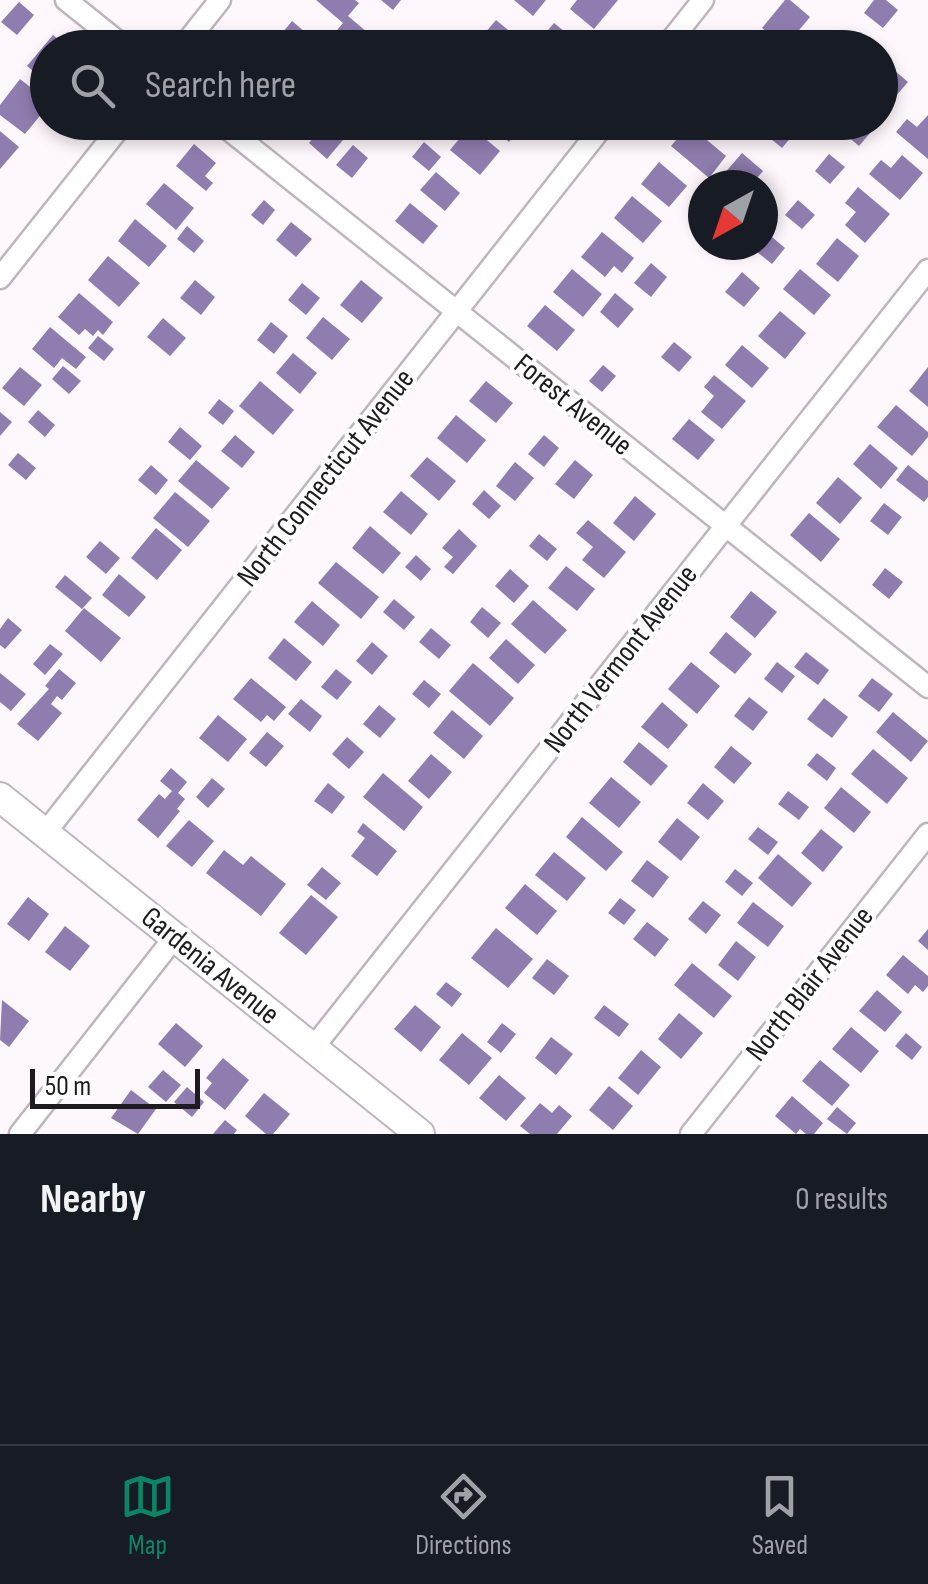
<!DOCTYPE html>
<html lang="en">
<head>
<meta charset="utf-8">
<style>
  body { margin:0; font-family:"Sofia Sans Condensed",sans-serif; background:#242831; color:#f1f3f6 }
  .compass { position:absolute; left:688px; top:170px; width:90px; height:90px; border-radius:50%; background:#171b24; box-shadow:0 5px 15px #0003; rotate:220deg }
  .scale { position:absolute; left:30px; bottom:25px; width:170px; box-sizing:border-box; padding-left:10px; border:5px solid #1d1b1d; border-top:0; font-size:28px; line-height:35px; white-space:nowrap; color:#1d1b1d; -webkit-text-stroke:8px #fff; paint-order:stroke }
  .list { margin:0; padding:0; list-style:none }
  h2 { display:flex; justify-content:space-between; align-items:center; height:130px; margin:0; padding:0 40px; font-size:42px }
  h2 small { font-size:32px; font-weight:400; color:#9ea1a6 }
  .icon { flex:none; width:55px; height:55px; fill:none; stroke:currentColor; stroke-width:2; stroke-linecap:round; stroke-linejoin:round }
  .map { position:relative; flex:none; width:928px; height:1134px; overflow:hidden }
  .search { position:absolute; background:#171b24; box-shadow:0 5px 15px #0003; left:30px; right:30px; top:30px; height:110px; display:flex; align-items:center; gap:25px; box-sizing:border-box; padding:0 35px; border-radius:55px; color:#9ea1a6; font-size:38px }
  .sheet { height:310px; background:#171b24 }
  nav { display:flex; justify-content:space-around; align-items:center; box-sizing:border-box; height:140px; border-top:2px solid #363941; background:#171b24; font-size:28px; color:#9ea1a6 }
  nav a { display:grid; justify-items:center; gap:5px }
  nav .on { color:#0c8565 }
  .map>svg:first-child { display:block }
</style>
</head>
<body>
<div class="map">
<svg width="928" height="1134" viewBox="0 0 928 1134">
  <rect width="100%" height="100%" fill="#fef7fc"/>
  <g fill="#907daf">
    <polygon points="316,0 355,0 359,3 348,16 367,32 353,48 347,48 333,35 343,23"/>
    <polygon points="381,0 401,0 393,10"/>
    <polygon points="514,0 546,0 533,16"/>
    <polygon points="577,0 618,0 594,29 570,9"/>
    <polygon points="785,0 790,0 810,17 785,47 762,28"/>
    <polygon points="874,0 886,0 898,10 883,28 864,13"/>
    <polygon points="19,2 34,15 17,35 1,22"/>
    <polygon points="496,20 512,33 500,48 488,48 479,40"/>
    <polygon points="292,21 324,48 279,48 274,43"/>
    <polygon points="554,23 580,44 577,48 543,48 537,43"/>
    <polygon points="53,35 69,48 48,48 48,83 27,66"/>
    <polygon points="844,35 858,48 833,48"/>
    <polygon points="888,65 908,82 889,104 880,97 880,74"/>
    <polygon points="20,79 48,101 48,106 25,134 0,115 0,105"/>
    <polygon points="928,115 928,159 896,132 907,119 917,127"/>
    <polygon points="486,122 526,122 509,142"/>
    <polygon points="766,122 789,122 797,130 782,148 760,130"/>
    <polygon points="845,122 873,122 876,126 859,146 839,129"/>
    <polygon points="324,124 343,140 327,159 309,143"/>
    <polygon points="689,125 726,156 709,178 671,146"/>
    <polygon points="470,126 500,151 480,175 450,150"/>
    <polygon points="0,131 19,147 0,169"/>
    <polygon points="424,142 441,157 429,171 412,157"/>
    <polygon points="194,144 216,163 205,176 213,183 206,191 176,166"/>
    <polygon points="353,145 368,158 352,178 336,165"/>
    <polygon points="742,153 763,171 751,185 736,185 723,175"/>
    <polygon points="829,154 845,167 830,184 815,171"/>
    <polygon points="902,155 923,173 900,200 869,174 881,160 891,168"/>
    <polygon points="659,162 687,186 669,207 641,184"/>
    <polygon points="436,172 460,193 445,211 420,190"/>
    <polygon points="164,183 194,208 176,230 146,204"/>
    <polygon points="858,187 890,214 865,243 845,225 856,212 845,203"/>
    <polygon points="632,196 662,221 643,243 614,218"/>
    <polygon points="264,200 275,210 263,225 251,215"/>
    <polygon points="798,200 815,215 802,229 785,215"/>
    <polygon points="410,203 438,226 423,244 395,221"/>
    <polygon points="135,219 167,246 149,267 118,241"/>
    <polygon points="291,222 312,239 296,257 276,240"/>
    <polygon points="187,226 204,241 194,253 177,239"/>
    <polygon points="602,232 634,258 622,273 614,266 605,277 581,257"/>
    <polygon points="766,232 785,248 772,264 752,248 763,245"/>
    <polygon points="837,238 859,256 838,282 816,264"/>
    <polygon points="108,256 140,283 119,307 88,280"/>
    <polygon points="651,263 667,277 651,297 634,283"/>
    <polygon points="572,269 602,294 583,317 553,292"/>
    <polygon points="800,269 831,295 814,315 783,289"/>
    <polygon points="742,272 760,288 744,307 725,292"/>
    <polygon points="195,280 215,297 201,315 180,298"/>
    <polygon points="361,280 383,298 362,323 340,305"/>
    <polygon points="302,283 320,298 306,315 288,300"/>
    <polygon points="79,293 113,322 103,335 98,330 93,336 85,329 79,335 58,317"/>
    <polygon points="615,293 634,309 618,328 600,312"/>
    <polygon points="545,305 575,330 557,351 527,326"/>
    <polygon points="780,311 806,333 785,359 758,336"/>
    <polygon points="323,317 350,339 332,360 306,338"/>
    <polygon points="163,318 186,338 170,356 147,337"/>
    <polygon points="271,322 288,336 274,354 257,340"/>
    <polygon points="50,327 86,357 76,369 62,358 54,368 32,349"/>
    <polygon points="98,336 114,349 104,361 88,348"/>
    <polygon points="674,342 692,357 679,372 661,357"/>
    <polygon points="742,345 769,368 752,388 725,365"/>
    <polygon points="293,353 317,373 300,394 276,373"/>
    <polygon points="603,365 616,376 602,392 589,381"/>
    <polygon points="63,366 81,381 69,394 52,379"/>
    <polygon points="20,367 42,385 24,406 2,388"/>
    <polygon points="928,367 928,407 909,391"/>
    <polygon points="714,375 746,401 722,429 701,412 714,396 704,387"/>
    <polygon points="260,381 294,410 273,435 239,406"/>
    <polygon points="486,381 513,403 496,423 469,401"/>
    <polygon points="219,399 234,411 223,425 208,413"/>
    <polygon points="896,405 928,432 928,437 912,456 877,427"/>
    <polygon points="38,410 55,425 45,437 28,422"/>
    <polygon points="0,412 12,422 0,436"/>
    <polygon points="456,415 486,440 467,463 437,438"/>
    <polygon points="689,419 715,440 698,460 672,439"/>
    <polygon points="180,427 202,446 190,460 168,442"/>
    <polygon points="235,435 255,452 242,468 221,451"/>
    <polygon points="544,435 559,448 544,467 528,454"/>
    <polygon points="870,444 898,468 881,489 853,464"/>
    <polygon points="18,453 36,468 26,480 8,465"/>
    <polygon points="427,457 456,481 439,501 410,476"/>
    <polygon points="196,460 230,488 212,509 178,481"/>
    <polygon points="575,460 593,475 574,499 555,484"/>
    <polygon points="515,462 534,478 515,501 496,486"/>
    <polygon points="151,465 168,480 156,495 138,480"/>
    <polygon points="908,465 928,481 928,497 924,502 896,480"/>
    <polygon points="838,477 862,498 840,524 816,503"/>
    <polygon points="484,490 501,506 489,519 472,504"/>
    <polygon points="401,491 428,514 411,535 383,512"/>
    <polygon points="175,492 210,521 188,547 153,518"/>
    <polygon points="635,496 656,514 634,541 613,523"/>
    <polygon points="884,503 902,517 888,535 870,521"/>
    <polygon points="809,513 840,539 821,562 790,535"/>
    <polygon points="588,520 626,552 604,578 582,560 593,547 576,533"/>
    <polygon points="370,526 401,553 383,574 352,548"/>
    <polygon points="156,528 182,550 157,580 131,558"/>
    <polygon points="459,529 477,546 453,574 444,567 453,557 442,548"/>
    <polygon points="539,534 557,549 547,561 529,546"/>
    <polygon points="100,541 120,558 106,574 86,557"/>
    <polygon points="416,555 431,569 421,581 405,567"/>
    <polygon points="336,562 379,597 361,619 318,583"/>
    <polygon points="566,566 595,589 577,611 548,588"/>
    <polygon points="885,568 903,582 889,599 872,585"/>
    <polygon points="510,569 529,586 514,603 495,586"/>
    <polygon points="119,574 146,597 129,617 102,595"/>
    <polygon points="65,575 92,598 82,609 55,587"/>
    <polygon points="751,591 777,612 755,638 730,617"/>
    <polygon points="394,599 415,617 404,630 383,612"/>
    <polygon points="533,600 567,630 545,654 511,624"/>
    <polygon points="312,601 340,625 323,646 294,622"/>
    <polygon points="482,607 501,623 488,638 470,622"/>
    <polygon points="84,608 121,638 101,662 65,631"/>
    <polygon points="8,618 22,630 5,649 0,645 0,629"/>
    <polygon points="431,628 451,645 439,659 419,642"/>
    <polygon points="726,632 752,654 735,674 709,653"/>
    <polygon points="284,638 312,662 296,681 268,658"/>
    <polygon points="506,639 535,665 518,684 489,658"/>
    <polygon points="372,642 388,656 372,675 356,661"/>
    <polygon points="50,644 63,654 45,675 33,664"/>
    <polygon points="806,652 829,670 818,685 794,667"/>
    <polygon points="691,662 720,686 697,714 668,689"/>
    <polygon points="777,662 795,676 782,693 764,679"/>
    <polygon points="473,663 514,698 490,726 449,691"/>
    <polygon points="59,669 76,683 62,700 57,696 51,704 62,713 38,741 17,724 49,689 45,686"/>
    <polygon points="336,669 352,682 337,700 321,687"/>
    <polygon points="0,673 26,694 11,711 0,702"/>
    <polygon points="251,678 286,707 274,721 267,715 261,722 233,699"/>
    <polygon points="872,678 893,694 879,712 858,696"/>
    <polygon points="424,680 441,694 429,708 412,694"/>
    <polygon points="749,697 768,712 753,731 734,716"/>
    <polygon points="824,698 848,717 832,738 807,719"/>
    <polygon points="301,699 322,716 310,732 288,714"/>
    <polygon points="662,702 688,725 668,749 641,727"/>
    <polygon points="379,705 396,719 380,738 363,724"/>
    <polygon points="452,710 483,736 464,759 433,733"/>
    <polygon points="893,712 928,741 911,762 876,732"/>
    <polygon points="218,715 247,739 228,762 199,738"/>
    <polygon points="267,732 284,746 266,767 249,753"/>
    <polygon points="347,737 364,752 349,769 332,754"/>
    <polygon points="639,742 668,766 651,786 623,762"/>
    <polygon points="731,746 752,763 734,784 714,767"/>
    <polygon points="873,749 908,778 887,804 851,774"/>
    <polygon points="817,753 836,768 827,781 807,765"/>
    <polygon points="431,754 452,772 429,799 408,781"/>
    <polygon points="171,768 187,782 178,793 185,799 177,809 180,811 158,838 137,820 159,794 165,799 172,791 160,781"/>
    <polygon points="383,773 423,807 404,831 363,797"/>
    <polygon points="611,777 641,802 619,828 589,803"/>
    <polygon points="212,778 225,789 208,808 196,797"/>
    <polygon points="328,783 345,797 332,814 314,801"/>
    <polygon points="703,783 724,801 708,820 687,803"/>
    <polygon points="841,787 871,812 854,833 824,808"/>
    <polygon points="788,791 809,807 799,820 778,804"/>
    <polygon points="582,817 623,852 606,871 566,837"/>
    <polygon points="677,818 700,837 681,861 658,842"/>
    <polygon points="189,820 214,841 192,867 166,846"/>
    <polygon points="363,823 397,851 377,876 351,856 365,838 357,832"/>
    <polygon points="758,827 778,842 768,855 748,839"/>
    <polygon points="821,829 843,847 823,872 801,853"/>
    <polygon points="224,850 243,865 251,856 286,884 261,916 206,873"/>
    <polygon points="554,852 586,878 567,901 535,875"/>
    <polygon points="778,854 812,883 792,907 758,878"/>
    <polygon points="647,860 669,877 653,898 631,881"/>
    <polygon points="322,867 341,883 326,900 307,885"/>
    <polygon points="735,869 753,883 742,896 725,882"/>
    <polygon points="525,884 557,911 537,935 505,908"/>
    <polygon points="311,895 338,917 306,955 279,933"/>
    <polygon points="28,897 49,914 29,941 7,924"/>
    <polygon points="620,898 636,910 624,925 608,913"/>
    <polygon points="703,901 721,915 706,934 688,919"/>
    <polygon points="753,902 784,926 768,947 737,923"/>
    <polygon points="647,922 669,939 655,957 633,939"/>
    <polygon points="65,926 90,946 70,971 45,952"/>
    <polygon points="496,928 533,959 508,988 471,958"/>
    <polygon points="928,929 928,950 918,941"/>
    <polygon points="736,941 756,957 738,981 718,965"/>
    <polygon points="903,955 928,976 928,986 923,992 915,985 908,994 886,975"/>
    <polygon points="547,959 569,976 554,995 532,978"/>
    <polygon points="692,963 732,996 714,1018 674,985"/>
    <polygon points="446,982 462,994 452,1007 436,994"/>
    <polygon points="877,990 902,1012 885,1032 859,1011"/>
    <polygon points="2,1000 29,1021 9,1047 0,1040"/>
    <polygon points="415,1005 441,1027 421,1052 394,1029"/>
    <polygon points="604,1005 629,1024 619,1037 594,1018"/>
    <polygon points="679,1013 703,1033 681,1059 658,1039"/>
    <polygon points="176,1023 203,1046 185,1067 158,1044"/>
    <polygon points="502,1023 516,1034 501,1053 487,1042"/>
    <polygon points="851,1027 879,1051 861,1073 832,1049"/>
    <polygon points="462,1033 492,1058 469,1085 439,1060"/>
    <polygon points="906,1033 922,1047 912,1060 895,1046"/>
    <polygon points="551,1037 573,1054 556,1075 535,1058"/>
    <polygon points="641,1050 661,1067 638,1095 618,1078"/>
    <polygon points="223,1058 249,1080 225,1110 204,1093 212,1083 206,1078"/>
    <polygon points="820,1060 850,1085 832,1106 802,1081"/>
    <polygon points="163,1070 181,1085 166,1102 148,1087"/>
    <polygon points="499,1075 526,1098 506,1121 479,1098"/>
    <polygon points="609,1086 633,1106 613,1130 589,1110"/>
    <polygon points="187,1087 204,1102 192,1117 174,1102"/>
    <polygon points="131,1090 156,1109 138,1134 111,1118"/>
    <polygon points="264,1093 290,1114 273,1134 266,1134 245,1116"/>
    <polygon points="792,1096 823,1123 814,1134 806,1134 800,1129 796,1134 775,1116"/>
    <polygon points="540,1103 552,1113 559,1105 572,1116 557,1134 530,1134 520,1126"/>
    <polygon points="837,1107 856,1123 847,1134 827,1119"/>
    <polygon points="225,1120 237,1130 234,1134 213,1134"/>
  </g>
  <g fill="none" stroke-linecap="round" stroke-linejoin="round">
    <defs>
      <g id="street">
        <polyline points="66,0 126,48"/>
        <polyline points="182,48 220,0"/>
        <polyline points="665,48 703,0"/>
        <polyline points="219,122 928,687"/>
        <polyline points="0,278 124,122"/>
        <polyline points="45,833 606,122"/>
        <polyline points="313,1048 928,270"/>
        <polyline points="20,1134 174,938"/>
        <polyline points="691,1134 928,834"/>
      </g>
      <polyline id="secondary" points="0,797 420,1134"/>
    </defs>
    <use href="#street" stroke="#beb6bc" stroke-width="25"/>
    <use href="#secondary" stroke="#beb6bc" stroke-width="32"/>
    <use href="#street" stroke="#fff" stroke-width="20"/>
    <use href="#secondary" stroke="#fff" stroke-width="28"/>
  </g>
  <g text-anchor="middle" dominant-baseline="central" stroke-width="8" stroke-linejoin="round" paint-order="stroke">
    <g font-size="30" fill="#1d1b1d" stroke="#fff">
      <text transform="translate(573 405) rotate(39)">Forest Avenue</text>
      <text transform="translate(326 478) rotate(-52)">North Connecticut Avenue</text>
      <text transform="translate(621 659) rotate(-52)">North Vermont Avenue</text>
      <text transform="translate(210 966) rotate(39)">Gardenia Avenue</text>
      <text transform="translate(810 984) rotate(-52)">North Blair Avenue</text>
    </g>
  </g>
</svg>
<svg class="compass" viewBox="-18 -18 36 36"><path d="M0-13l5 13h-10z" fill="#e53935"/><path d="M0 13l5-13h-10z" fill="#9ea1a6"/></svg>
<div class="scale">50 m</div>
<div class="search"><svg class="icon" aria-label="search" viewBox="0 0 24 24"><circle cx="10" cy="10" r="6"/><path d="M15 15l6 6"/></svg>Search here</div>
</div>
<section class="sheet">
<h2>Nearby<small>0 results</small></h2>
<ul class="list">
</ul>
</section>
<nav>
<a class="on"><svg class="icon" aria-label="map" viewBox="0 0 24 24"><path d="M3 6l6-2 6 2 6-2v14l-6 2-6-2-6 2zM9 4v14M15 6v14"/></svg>Map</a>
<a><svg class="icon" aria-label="directions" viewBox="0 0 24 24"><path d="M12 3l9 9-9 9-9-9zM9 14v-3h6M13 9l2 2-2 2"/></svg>Directions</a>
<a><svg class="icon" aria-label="saved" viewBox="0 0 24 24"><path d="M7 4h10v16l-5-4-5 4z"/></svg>Saved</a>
</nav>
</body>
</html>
